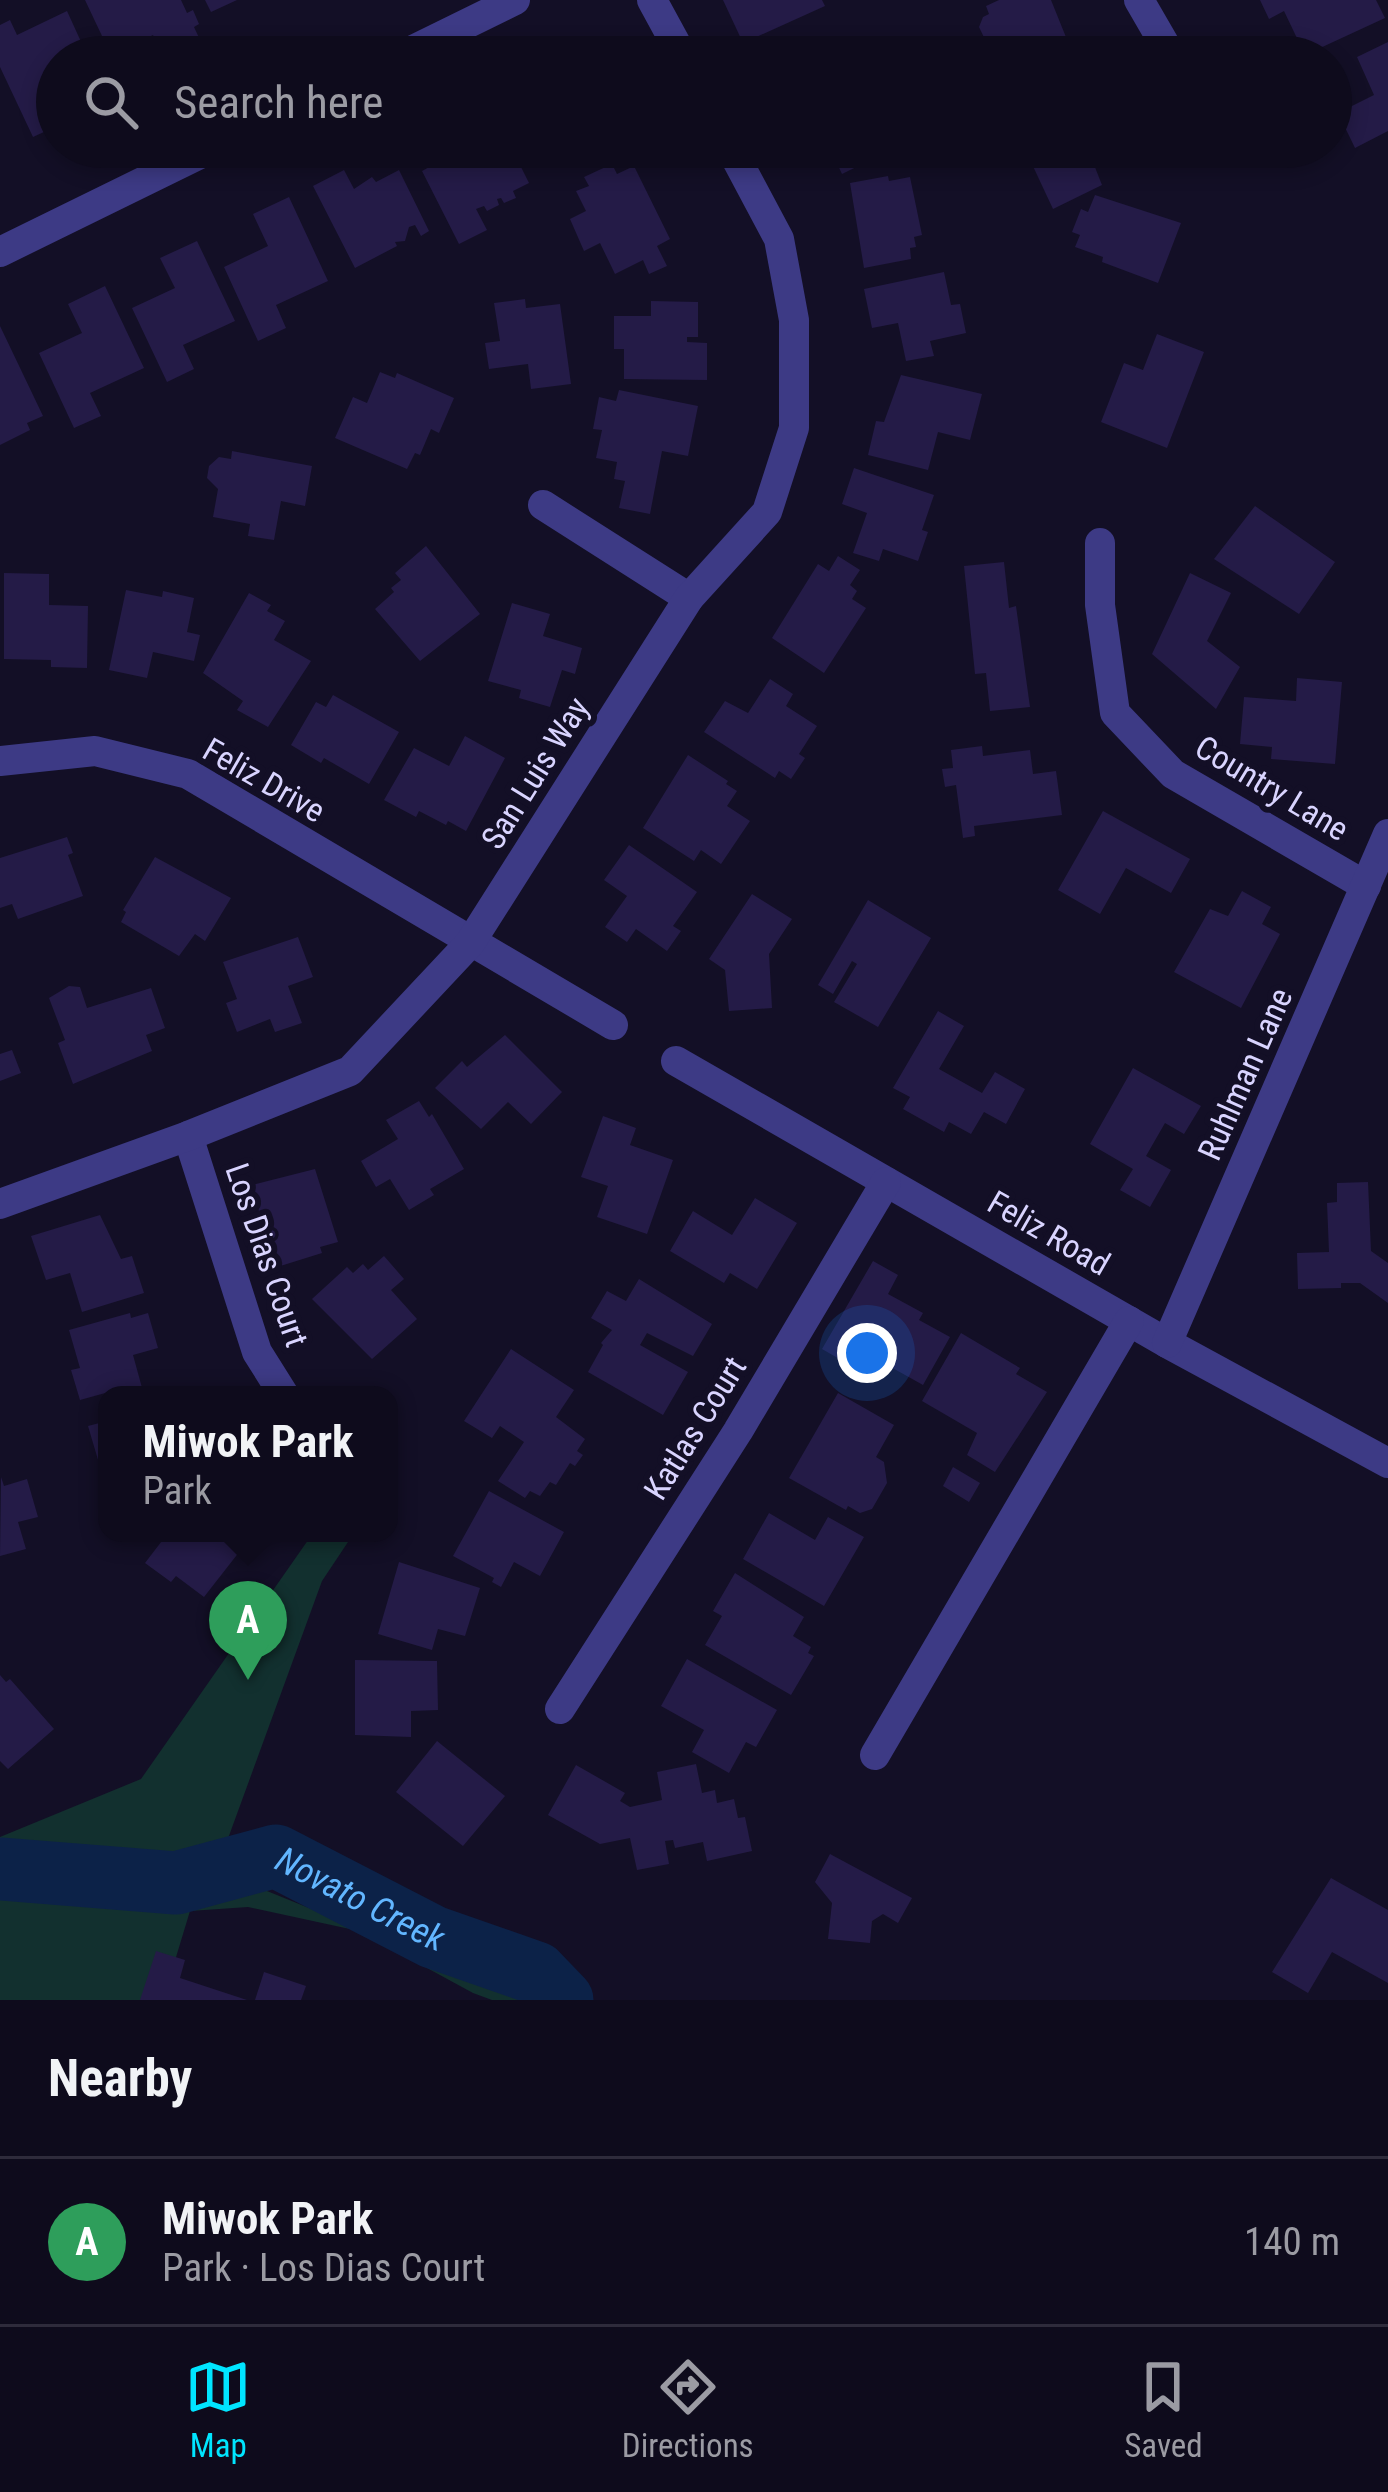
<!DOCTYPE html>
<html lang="en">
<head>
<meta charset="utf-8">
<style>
  body { margin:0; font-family:"Roboto Condensed",sans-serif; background:#1c1929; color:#f1f3f6 }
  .you { position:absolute; left:867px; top:1353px; width:42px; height:42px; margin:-30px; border:9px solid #fff; border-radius:50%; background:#1a73e8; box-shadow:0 0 0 18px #1a73e833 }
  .badge { display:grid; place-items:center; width:78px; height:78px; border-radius:50%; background:#00e5ff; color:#fff; font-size:39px; font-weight:700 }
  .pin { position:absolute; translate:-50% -99px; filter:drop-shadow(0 3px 6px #0008) }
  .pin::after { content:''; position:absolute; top:63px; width:42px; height:36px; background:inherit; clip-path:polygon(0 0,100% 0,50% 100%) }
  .popup { position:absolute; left:98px; top:1386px; width:300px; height:156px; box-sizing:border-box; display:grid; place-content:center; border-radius:24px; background:#0e0b1c; filter:drop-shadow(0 3px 9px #0005); font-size:39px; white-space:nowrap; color:#9b9ba3 }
  .popup b { font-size:45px; color:#f1f3f6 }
  .popup::after { content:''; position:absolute; left:50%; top:100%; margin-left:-24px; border:24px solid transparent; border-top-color:#0e0b1c }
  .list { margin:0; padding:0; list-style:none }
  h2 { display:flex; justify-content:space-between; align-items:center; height:156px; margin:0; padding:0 48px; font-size:51px }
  h2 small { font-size:39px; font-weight:400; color:#9b9ba3 }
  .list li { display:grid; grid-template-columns:78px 1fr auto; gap:36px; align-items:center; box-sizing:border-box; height:168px; padding:0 48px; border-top:3px solid #2e2b3b }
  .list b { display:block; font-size:45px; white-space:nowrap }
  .list p { margin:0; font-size:39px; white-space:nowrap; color:#9b9ba3 }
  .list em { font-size:39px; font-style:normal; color:#9b9ba3 }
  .icon { flex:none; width:66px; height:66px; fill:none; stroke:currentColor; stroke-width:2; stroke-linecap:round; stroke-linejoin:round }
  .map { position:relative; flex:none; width:1388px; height:2000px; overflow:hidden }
  .search { position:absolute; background:#0e0b1c; box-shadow:0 6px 18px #0003; left:36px; right:36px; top:36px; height:132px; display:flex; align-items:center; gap:30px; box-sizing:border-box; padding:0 42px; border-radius:66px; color:#9b9ba3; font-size:45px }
  .sheet { height:324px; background:#0e0b1c }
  nav { display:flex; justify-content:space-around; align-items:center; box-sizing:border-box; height:168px; border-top:3px solid #2e2b3b; background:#0e0b1c; font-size:33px; color:#9b9ba3 }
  nav a { display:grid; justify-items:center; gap:6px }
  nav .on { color:#00e5ff }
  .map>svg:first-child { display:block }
</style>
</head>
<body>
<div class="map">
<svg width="1388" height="2000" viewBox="0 0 1388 2000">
  <rect width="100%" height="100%" fill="#130f26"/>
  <polygon fill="#12302f" points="313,1533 354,1533 322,1581 226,1844 230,1876 462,1970 521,2000 492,2000 473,1993 359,1931 248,1907 190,1911 163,2000 0,2000 0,1837 141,1779"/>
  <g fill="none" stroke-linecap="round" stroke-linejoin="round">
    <path stroke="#0c2248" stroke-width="63" id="s1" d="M0,1869L176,1883L276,1856L433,1937L536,1973L562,2000"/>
  </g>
  <g fill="#241b47">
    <polygon points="85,0 181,0 187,13 193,10 199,24 194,27 208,57 164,57 153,35 111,55"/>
    <polygon points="205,0 237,0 211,12"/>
    <polygon points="723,0 822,0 825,6 743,43"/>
    <polygon points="999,0 1051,0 1074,57 1002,57 992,54 979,27 983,17 989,14 986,6"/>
    <polygon points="1260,0 1376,0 1385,18 1305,55 1284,11 1269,19"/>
    <polygon points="67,11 88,57 57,57 57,82 52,84 57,95 57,126 33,137 0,67 0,25 10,20 17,35"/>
    <polygon points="1388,42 1388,131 1355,148 1338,113 1374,95 1357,57"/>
    <polygon points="466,147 511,147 529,183 513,191 516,198 504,203 501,198 497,199 499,205 487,211 484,206 476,209 487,230 459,244 422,171"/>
    <polygon points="821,147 897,147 842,174 833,155 826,158"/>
    <polygon points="1024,147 1087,147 1102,185 1053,209"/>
    <polygon points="612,164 617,174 634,166 670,239 657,246 667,266 649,274 643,260 615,274 600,243 584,251 570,219 586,211 576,191 589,186 584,177"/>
    <polygon points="344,170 354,189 372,177 376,182 399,170 429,231 421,236 415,225 409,227 405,241 395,242 397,246 355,268 313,186"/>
    <polygon points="888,176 889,181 910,177 922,235 914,237 916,247 910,248 911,259 864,268 850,183"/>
    <polygon points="1095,195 1181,223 1158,283 1102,262 1103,257 1075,247 1080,235 1072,232 1081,209 1088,212"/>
    <polygon points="289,197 328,281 276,305 286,328 258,341 224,267 268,246 253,214"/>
    <polygon points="197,241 235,321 183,345 194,369 167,382 132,308 175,288 160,258"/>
    <polygon points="944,272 951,305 960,304 966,333 930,341 934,356 906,361 898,323 872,328 864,289"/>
    <polygon points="105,286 144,368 90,393 101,416 74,428 39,353 82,333 68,304"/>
    <polygon points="525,299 526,308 560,304 571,384 531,389 528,364 489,369 485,343 500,341 494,303"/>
    <polygon points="651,301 698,302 698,337 687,337 687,342 707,343 707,380 624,379 624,349 614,349 614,316 651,316"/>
    <polygon points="0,326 43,416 27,423 30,430 0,445"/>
    <polygon points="1157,334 1204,352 1167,448 1101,422 1124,363 1143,370"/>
    <polygon points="380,372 395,378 397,373 454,398 439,433 431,429 420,455 415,453 407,469 335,438 353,397 367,403"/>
    <polygon points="901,375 982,394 970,440 938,432 928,470 868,455 876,421 884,422"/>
    <polygon points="619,390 698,406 688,456 662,451 650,514 619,508 625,481 614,479 617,462 596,458 602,430 593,429 599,397 616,401"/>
    <polygon points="232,451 312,466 305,506 281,501 274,540 248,536 250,524 213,517 218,489 207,478 209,466 219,457 231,459"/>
    <polygon points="854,468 934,495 922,530 928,532 918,561 883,549 879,561 853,553 867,513 842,504"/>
    <polygon points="1255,506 1335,562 1299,614 1214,559"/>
    <polygon points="426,546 480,614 420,661 375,609 394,592 391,588 401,580 395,573"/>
    <polygon points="838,556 860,570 850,585 857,591 852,599 866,608 824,673 772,638 818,564 829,571"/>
    <polygon points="1004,562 1009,608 1016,606 1030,707 990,711 986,673 975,674 964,566"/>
    <polygon points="4,573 49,574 49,605 88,606 87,668 51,667 51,660 4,659"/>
    <polygon points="1190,573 1231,593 1207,641 1240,667 1216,709 1152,654"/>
    <polygon points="126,590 162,597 163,591 194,598 187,632 200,635 194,661 153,652 147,678 109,670"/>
    <polygon points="249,593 271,605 267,611 285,621 274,640 311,661 268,727 237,710 243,701 203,673"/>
    <polygon points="512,603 550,614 543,636 582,648 575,674 562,670 550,707 519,698 521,690 488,681"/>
    <polygon points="1297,678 1342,682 1335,764 1271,759 1272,747 1240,744 1244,697 1296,701"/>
    <polygon points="770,679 793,694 786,706 817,726 799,754 805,758 791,779 779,771 775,778 704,732 725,701 748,713"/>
    <polygon points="333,695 399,732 369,784 324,758 321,763 291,745 316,702 326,707"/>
    <polygon points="465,736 505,758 466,831 448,821 446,825 419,811 416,817 384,800 414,748 449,766"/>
    <polygon points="982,746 983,756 1030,750 1033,774 1056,771 1062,815 974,826 975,836 963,838 956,785 945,787 942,769 953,768 951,750"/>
    <polygon points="688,755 728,781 726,784 737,791 727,806 750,821 721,864 701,850 694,861 643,828"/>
    <polygon points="1103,811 1190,859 1171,893 1126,868 1100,914 1058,890"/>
    <polygon points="67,837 73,853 68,855 83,896 18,919 12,904 0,908 0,858"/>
    <polygon points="629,845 697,892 673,926 681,931 667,951 636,929 627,942 605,927 627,896 604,880"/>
    <polygon points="155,857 231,898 205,941 195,934 179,956 121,922 126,912 123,910"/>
    <polygon points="1242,891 1271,907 1262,924 1280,934 1241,1008 1174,972 1210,909 1228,916"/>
    <polygon points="752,894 792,919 769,954 772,1008 729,1011 725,970 709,959"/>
    <polygon points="868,900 931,938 878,1027 834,1002 857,964 852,961 833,994 818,985"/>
    <polygon points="298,937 313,977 288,986 302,1023 275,1032 270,1019 237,1032 226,1003 237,999 223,962"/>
    <polygon points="69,986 80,987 87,1008 151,988 165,1028 146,1035 152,1051 73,1084 58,1043 65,1040 49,998"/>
    <polygon points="938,1011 964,1026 939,1069 982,1093 995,1072 1025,1089 1006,1124 984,1112 971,1134 949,1122 944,1132 903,1109 910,1097 893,1088"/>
    <polygon points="505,1035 562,1092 531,1124 508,1102 481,1129 435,1088 462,1061 467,1067"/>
    <polygon points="12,1050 21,1073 0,1081 0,1054"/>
    <polygon points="1133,1068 1201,1106 1184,1134 1165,1123 1146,1156 1171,1170 1150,1207 1120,1190 1133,1169 1090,1144"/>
    <polygon points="419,1101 429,1117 432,1114 464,1169 430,1189 434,1195 409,1210 390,1179 376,1187 361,1161 398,1139 386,1120"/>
    <polygon points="603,1116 636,1128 630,1145 673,1160 647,1234 597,1217 608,1186 581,1177"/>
    <polygon points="315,1169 338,1242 320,1247 322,1253 274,1268 252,1185"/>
    <polygon points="1368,1182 1371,1251 1388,1263 1388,1303 1360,1283 1341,1283 1341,1288 1298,1289 1297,1253 1329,1252 1327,1203 1337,1202 1337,1183"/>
    <polygon points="755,1198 797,1223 757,1289 730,1273 724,1283 670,1251 693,1211 732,1235"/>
    <polygon points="100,1215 121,1259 132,1256 144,1293 82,1312 70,1273 46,1280 31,1236"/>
    <polygon points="384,1256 404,1279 391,1290 417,1319 372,1359 312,1299 347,1267 353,1273 363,1264 368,1270"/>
    <polygon points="873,1261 898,1275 888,1294 923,1313 919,1320 950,1337 923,1385 871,1356 862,1372 822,1349"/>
    <polygon points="639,1279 712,1324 693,1356 647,1333 640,1345 688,1372 663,1415 588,1372 603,1345 601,1343 612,1330 591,1318 607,1291 626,1301"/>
    <polygon points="130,1313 131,1318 148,1313 158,1348 133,1355 144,1395 118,1395 116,1390 80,1400 71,1370 80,1368 69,1330"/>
    <polygon points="961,1333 1020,1368 1016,1374 1047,1392 995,1472 967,1455 977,1433 922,1401"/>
    <polygon points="511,1349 574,1390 556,1417 585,1439 577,1451 583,1455 575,1466 570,1463 556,1485 550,1482 540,1496 530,1491 525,1498 498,1481 524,1442 500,1426 492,1438 464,1421"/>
    <polygon points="838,1393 894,1425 876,1457 884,1462 887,1483 872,1509 860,1513 848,1506 846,1510 789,1478"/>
    <polygon points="107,1421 107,1468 101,1470 88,1426"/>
    <polygon points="953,1467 980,1483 969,1502 943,1486"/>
    <polygon points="1,1477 4,1486 27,1479 38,1517 18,1522 26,1549 0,1556"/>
    <polygon points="489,1491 564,1532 540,1576 514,1562 501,1587 492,1582 494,1578 453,1556"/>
    <polygon points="769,1513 815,1540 828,1517 864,1537 824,1606 743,1559"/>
    <polygon points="168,1533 254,1533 204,1597 176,1576 171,1582 145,1563"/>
    <polygon points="399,1562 480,1588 465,1636 438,1629 432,1650 378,1634"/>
    <polygon points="735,1573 804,1617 793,1636 811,1647 808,1653 814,1656 791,1695 705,1645 722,1616 713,1611"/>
    <polygon points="687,1659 777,1710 756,1747 746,1742 729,1773 692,1752 704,1730 661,1706"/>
    <polygon points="355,1660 437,1661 438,1710 411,1711 411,1737 355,1735"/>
    <polygon points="0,1675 6,1682 10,1679 54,1729 8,1769 0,1761"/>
    <polygon points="437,1741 505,1796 463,1846 396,1792"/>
    <polygon points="696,1764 702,1793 715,1790 717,1803 734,1799 738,1818 745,1817 752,1851 707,1861 703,1842 675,1848 673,1840 665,1841 669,1864 637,1870 630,1838 600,1844 548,1815 576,1765 625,1793 620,1801 630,1807 662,1800 657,1772"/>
    <polygon points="830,1854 912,1898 898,1923 883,1914 872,1921 870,1943 828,1939 832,1903 815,1882"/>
    <polygon points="1331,1878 1388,1910 1388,1983 1332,1952 1308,1993 1272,1972"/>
    <polygon points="156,1951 185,1960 180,1978 247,2000 140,2000"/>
    <polygon points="264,1972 306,1986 301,2000 255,2000"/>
  </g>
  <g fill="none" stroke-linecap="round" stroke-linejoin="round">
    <g stroke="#3d3a85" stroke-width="30">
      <polyline points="652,0 683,57"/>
      <polyline points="1139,0 1172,57"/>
      <polyline points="399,57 515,0"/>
      <polyline points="0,252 214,147"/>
      <polyline points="543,505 689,598"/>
      <polyline points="1100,543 1100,605 1115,713 1173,774 1366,886"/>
      <polyline points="0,761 95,751 188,774 613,1025"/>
      <polyline points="676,1061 1167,1343 1388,1463"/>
      <polyline points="188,1136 257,1352 284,1395"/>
      <polyline points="0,1204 188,1136 350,1071 470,943 689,598 767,512 794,428 794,320 779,239 730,147"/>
      <polyline points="1167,1343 1388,834"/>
      <polyline points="560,1709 738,1431 886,1182"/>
      <polyline points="875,1755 1129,1321"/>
    </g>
  </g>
  <g text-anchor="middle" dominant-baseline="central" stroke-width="12" stroke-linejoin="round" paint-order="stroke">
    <g font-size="33" fill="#d9d4ff" stroke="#130f26">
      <text transform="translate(535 773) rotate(-58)">San Luis Way</text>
      <text transform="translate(264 780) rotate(30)">Feliz Drive</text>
      <text transform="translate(1272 788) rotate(31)">Country Lane</text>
      <text transform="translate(1245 1074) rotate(-66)">Ruhlman Lane</text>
      <text transform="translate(1049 1233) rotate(30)">Feliz Road</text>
      <text transform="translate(267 1255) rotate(71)">Los Dias Court</text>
      <text transform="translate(695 1428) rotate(-58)">Katlas Court</text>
    </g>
    <g font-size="36" font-style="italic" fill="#62b6ff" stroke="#130f26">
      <text stroke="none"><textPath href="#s1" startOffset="375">Novato Creek</textPath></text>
    </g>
  </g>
</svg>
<div class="you"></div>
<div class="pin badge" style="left:248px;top:1680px;background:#2e9e5b">A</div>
<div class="popup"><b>Miwok Park</b>Park</div>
<div class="search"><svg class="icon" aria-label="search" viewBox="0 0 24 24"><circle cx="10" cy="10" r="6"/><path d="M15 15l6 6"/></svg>Search here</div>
</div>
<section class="sheet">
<h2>Nearby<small></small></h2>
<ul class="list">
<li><span class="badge" style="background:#2e9e5b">A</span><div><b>Miwok Park</b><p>Park · Los Dias Court</p></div><em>140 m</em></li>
</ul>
</section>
<nav>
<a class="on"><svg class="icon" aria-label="map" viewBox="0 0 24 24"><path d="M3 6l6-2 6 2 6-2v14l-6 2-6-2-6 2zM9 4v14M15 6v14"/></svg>Map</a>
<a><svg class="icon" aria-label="directions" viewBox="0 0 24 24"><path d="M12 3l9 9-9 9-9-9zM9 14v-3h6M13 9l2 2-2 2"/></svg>Directions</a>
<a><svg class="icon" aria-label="saved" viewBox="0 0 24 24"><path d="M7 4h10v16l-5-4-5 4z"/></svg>Saved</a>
</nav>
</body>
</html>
